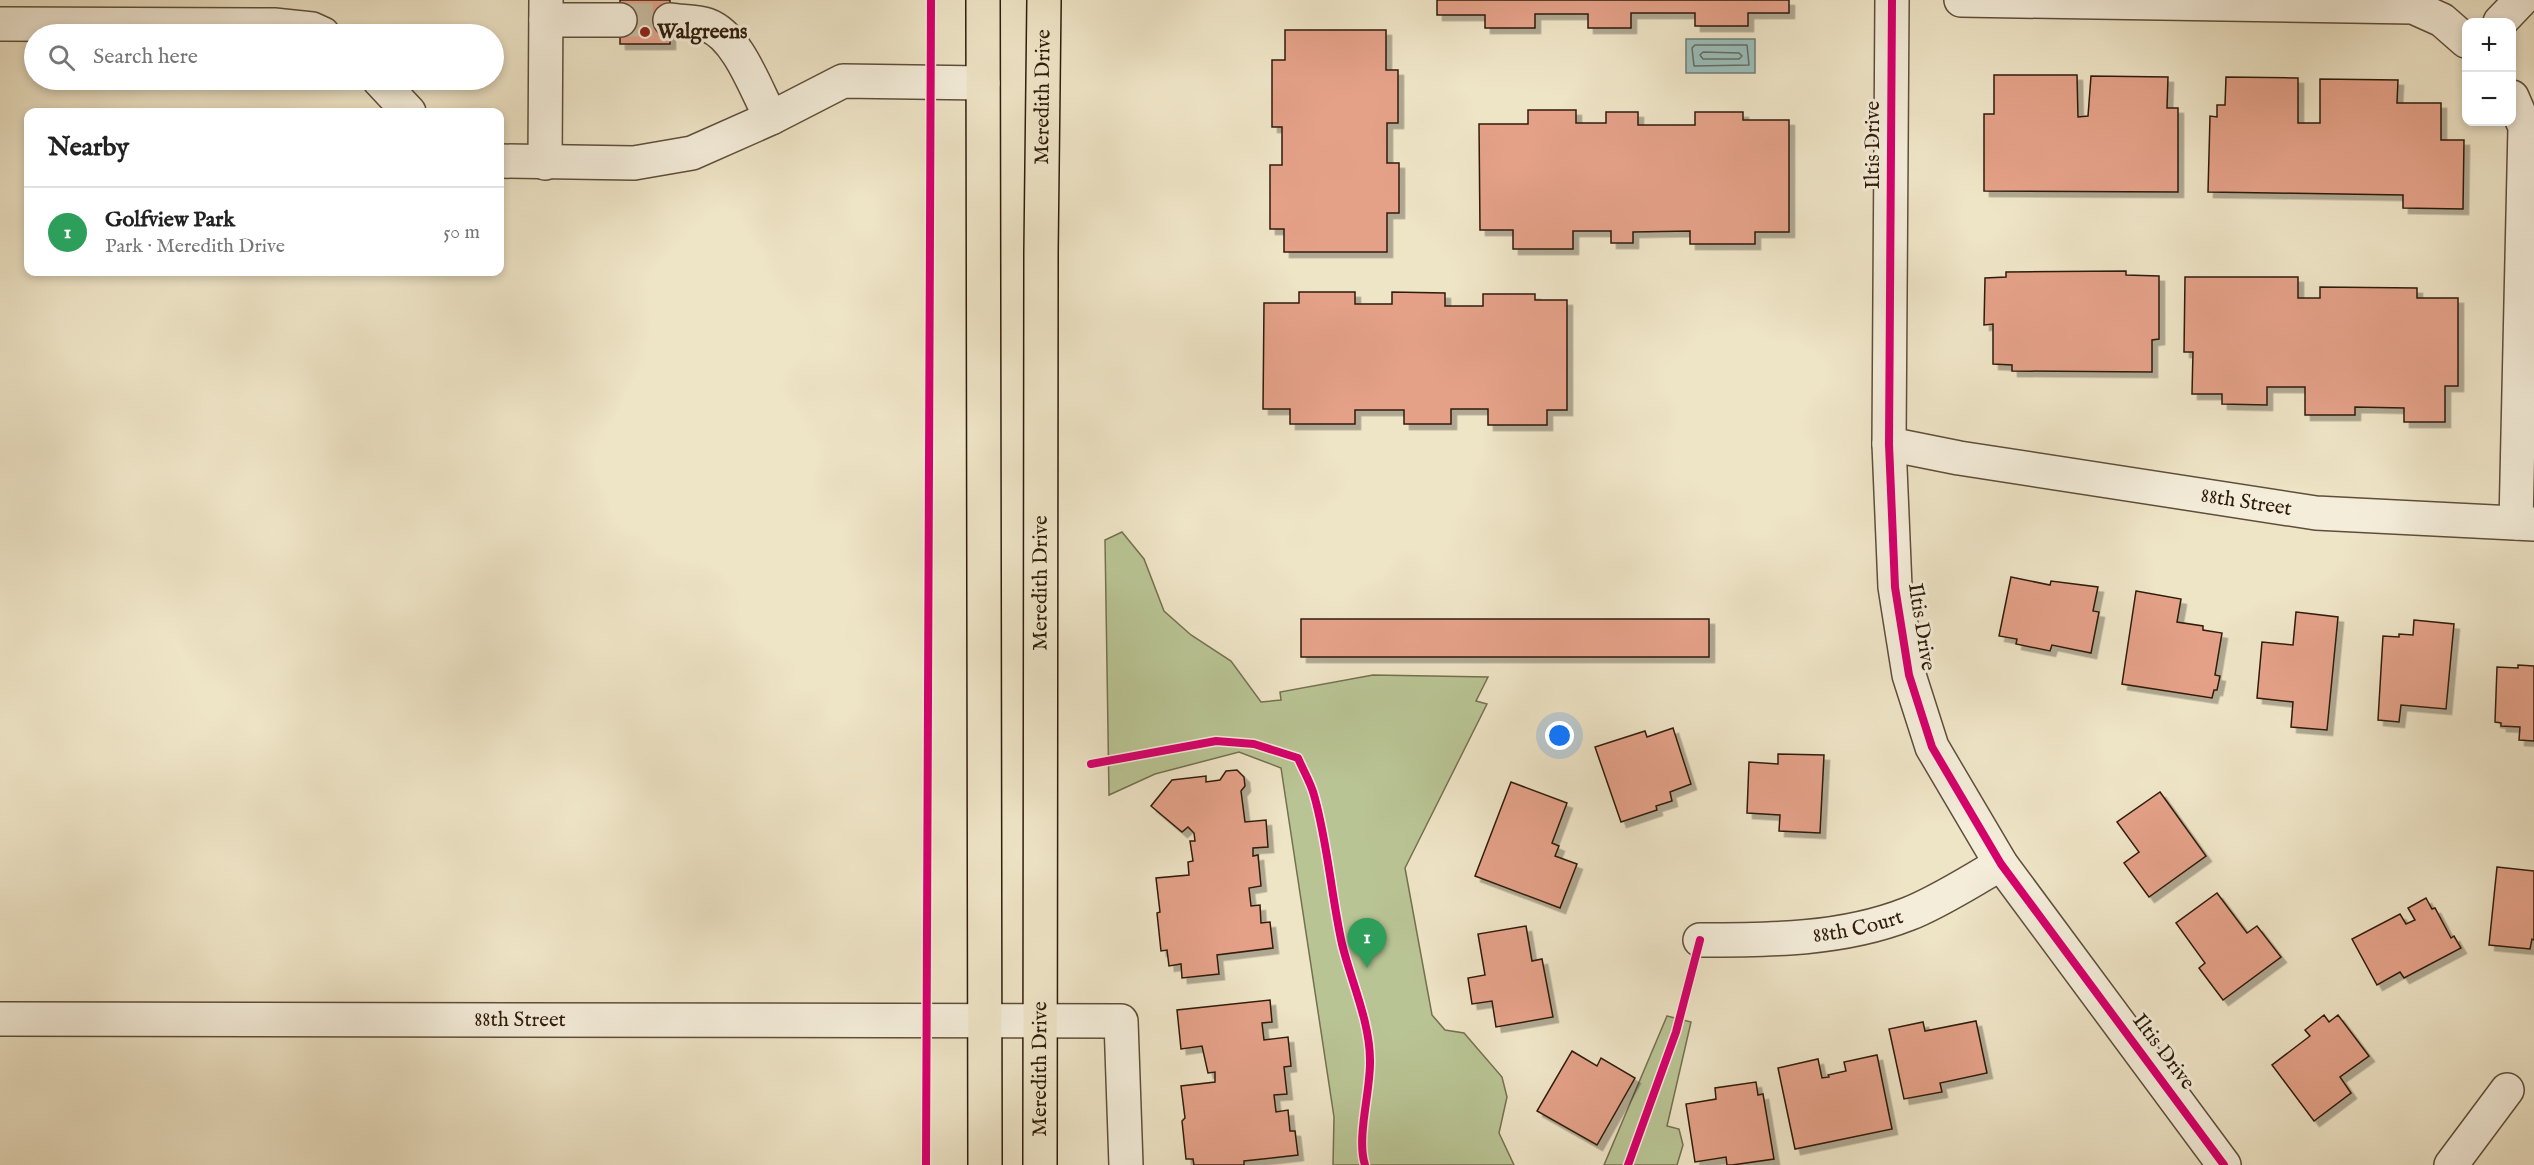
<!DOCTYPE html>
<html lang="en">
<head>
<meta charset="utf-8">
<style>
  body { margin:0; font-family:"IM FELL English",serif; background:#f2f2f2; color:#222 }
  .controls { position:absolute; right:18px; top:18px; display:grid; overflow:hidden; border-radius:12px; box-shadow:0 3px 9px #0003 }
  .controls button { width:54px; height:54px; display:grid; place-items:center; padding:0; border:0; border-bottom:2px solid #e0e0e0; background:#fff; color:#222; font:30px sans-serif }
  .you { position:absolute; left:1560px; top:736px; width:21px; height:21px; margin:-15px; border:4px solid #fff; border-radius:50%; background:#1a73e8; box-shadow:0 0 0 9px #1a73e833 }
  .badge { display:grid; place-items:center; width:39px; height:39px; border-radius:50%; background:#db2777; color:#fff; font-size:20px; font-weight:700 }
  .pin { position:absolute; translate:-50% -50px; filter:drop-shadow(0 2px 3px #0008) }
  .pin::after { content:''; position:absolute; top:32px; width:21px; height:18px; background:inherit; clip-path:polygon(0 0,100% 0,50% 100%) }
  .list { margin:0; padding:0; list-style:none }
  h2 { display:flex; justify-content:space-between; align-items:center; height:78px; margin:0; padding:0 24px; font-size:26px }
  h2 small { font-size:20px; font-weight:400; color:#767676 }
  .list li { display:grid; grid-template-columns:39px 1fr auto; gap:18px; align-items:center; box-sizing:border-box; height:90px; padding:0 24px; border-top:2px solid #e0e0e0 }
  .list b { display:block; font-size:22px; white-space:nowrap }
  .list p { margin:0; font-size:20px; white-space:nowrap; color:#767676 }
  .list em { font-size:20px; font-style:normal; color:#767676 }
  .icon { flex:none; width:33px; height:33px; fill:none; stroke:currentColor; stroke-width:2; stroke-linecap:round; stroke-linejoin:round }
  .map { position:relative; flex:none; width:2534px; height:1165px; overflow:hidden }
  .search { position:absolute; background:#fff; box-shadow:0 3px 9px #0003; left:24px; top:24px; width:480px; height:66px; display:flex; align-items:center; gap:15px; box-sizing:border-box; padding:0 21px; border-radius:33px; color:#767676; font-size:22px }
  .panel { position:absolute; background:#fff; box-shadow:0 3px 9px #0003; left:24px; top:108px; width:480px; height:168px; border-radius:12px }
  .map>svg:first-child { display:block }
</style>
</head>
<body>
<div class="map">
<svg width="2534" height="1165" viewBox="0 0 2534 1165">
  <defs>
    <filter id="shadow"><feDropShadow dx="5.5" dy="5.5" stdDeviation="0" flood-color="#0004"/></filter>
  </defs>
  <rect width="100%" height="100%" fill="#eee4c6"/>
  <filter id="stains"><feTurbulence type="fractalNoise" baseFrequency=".00333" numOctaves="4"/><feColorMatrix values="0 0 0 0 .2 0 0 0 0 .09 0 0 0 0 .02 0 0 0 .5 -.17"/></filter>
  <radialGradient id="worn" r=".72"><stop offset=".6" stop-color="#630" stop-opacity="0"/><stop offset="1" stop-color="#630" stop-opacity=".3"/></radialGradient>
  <g fill="#b9c494" stroke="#747050" stroke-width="1.5">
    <polygon points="1122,532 1144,559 1164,611 1191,635 1231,661 1261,702 1281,700 1280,692 1373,675 1488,677 1476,701 1487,704 1405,868 1432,1015 1445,1030 1464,1033 1502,1077 1507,1097 1499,1133 1514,1165 1333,1165 1334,1117 1281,768 1239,752 1155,774 1109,795 1105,540"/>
    <polygon points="1667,1016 1691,1022 1667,1126 1679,1129 1683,1145 1677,1165 1604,1165"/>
  </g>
  <rect fill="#9bbebb" stroke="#707d75" stroke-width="1.5" x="1686" y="39" width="69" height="34"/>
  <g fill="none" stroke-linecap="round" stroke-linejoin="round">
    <g stroke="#656d63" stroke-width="1.5">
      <polygon points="1695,45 1747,45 1749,65 1694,66 1692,48"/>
      <polygon points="1703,52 1739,53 1742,56 1739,59 1703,59 1700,55"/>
    </g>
  </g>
  <g fill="#e4a188" stroke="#2f1c0b" stroke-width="1.5" filter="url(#shadow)">
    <rect x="620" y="0" width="50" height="44"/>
    <polygon points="1437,0 1789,0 1789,13 1748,13 1748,26 1695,26 1695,13 1631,13 1631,28 1588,28 1588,14 1535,14 1535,28 1485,28 1485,15 1437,15"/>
    <polygon points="1285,30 1386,30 1386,70 1398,70 1398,123 1387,123 1387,163 1399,163 1399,213 1387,213 1387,252 1284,252 1284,229 1270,229 1270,165 1282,165 1282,127 1272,127 1272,60 1285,60"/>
    <polygon points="1994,75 2077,75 2078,117 2088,116 2091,76 2168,77 2167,108 2178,108 2178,192 1984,191 1984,114 1994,114"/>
    <polygon points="2226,77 2298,78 2298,123 2320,123 2320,79 2398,80 2397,103 2441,103 2441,140 2464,140 2463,209 2403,208 2403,195 2208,192 2210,116 2217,117 2217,105 2225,105"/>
    <polygon points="1528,110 1576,110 1576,123 1606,123 1606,112 1638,112 1638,125 1695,125 1695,112 1743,112 1743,120 1789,120 1789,232 1755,232 1755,244 1690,244 1690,231 1633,232 1633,243 1611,243 1611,231 1573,231 1573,249 1513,249 1513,230 1480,230 1479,124 1528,124"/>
    <polygon points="2126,271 2126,275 2159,276 2159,339 2152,340 2152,372 2012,371 2012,365 1993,364 1993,324 1984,325 1985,278 2006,277 2006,272"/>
    <polygon points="2185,277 2298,277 2298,298 2320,298 2320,287 2417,288 2417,298 2458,298 2458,386 2445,386 2445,422 2404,422 2404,408 2355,407 2355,415 2305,415 2305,387 2267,387 2267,405 2222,404 2222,394 2192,394 2193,352 2184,352"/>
    <polygon points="1299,292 1355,292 1355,304 1392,304 1392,292 1445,293 1445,306 1483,306 1483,294 1535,294 1535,300 1567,300 1567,410 1547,410 1547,425 1488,425 1488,409 1451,409 1451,424 1404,424 1404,410 1355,410 1355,424 1290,424 1290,409 1263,409 1264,303 1299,303"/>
    <polygon points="2011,577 2050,585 2051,581 2098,587 2093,611 2099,612 2091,653 2052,645 2050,651 2016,644 2017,639 1999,636"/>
    <polygon points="2136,591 2181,599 2177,622 2203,626 2203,630 2222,633 2215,675 2220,676 2217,690 2214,690 2212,698 2122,684"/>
    <polygon points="2296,612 2338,617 2327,730 2291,727 2293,702 2257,698 2262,642 2293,645"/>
    <rect x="1301" y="619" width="408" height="38"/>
    <polygon points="2414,620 2454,624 2446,709 2401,705 2399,722 2378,720 2383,636 2399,637 2399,634 2413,635"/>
    <polygon points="2518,665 2534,666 2534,741 2519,740 2520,727 2501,726 2501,723 2495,722 2497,667 2518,668"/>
    <polygon points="1673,728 1691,784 1670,792 1672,801 1656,806 1657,810 1621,822 1595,747 1645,731 1647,737"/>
    <polygon points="1778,754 1824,755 1820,833 1779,831 1780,815 1747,813 1749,762 1778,764"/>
    <polygon points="1237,770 1244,777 1245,786 1241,791 1245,822 1266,820 1268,847 1253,848 1253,856 1258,855 1261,886 1249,888 1251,906 1260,905 1261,923 1270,922 1273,948 1217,955 1219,974 1182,978 1181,964 1169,966 1167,950 1161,951 1157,913 1160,912 1156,878 1189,875 1188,862 1193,861 1190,841 1195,841 1194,833 1188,827 1182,832 1151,806 1172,780 1206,776 1206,782 1220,780 1226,771"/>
    <polygon points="1511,782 1567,803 1552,843 1559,846 1555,856 1577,864 1560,908 1475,876"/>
    <polygon points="2160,792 2206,856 2149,897 2124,863 2139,852 2117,822"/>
    <polygon points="2497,867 2534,871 2534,940 2532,939 2530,949 2489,945"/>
    <polygon points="2217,893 2247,933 2257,926 2281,957 2223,1000 2199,968 2205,963 2176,923"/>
    <polygon points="2426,898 2432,909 2435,908 2451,938 2454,936 2461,948 2404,978 2400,972 2377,985 2352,939 2400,914 2406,924 2415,920 2408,908"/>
    <polygon points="1526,926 1532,961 1542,959 1553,1017 1496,1027 1492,1001 1472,1004 1468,978 1485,975 1478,934"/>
    <polygon points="1270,1000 1272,1022 1262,1023 1264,1040 1288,1037 1291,1066 1284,1067 1287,1094 1274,1095 1276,1112 1288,1110 1290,1131 1295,1131 1298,1155 1244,1161 1244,1165 1194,1165 1193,1159 1186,1159 1182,1121 1185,1118 1181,1086 1215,1082 1215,1072 1208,1073 1202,1046 1181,1049 1177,1010"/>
    <polygon points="2324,1015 2329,1022 2338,1015 2369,1056 2340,1077 2351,1093 2314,1121 2272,1065 2310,1036 2305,1030"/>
    <polygon points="1976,1021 1987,1073 1940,1083 1942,1092 1904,1099 1889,1029 1923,1022 1925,1031"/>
    <polygon points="1572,1051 1597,1066 1601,1058 1635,1078 1597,1145 1537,1111"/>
    <polygon points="1877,1055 1892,1129 1795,1149 1778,1068 1818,1059 1822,1078 1829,1077 1828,1075 1846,1071 1844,1062"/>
    <polygon points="1756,1082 1758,1095 1763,1094 1774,1159 1732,1165 1727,1165 1726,1157 1695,1162 1686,1104 1716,1099 1715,1088"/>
  </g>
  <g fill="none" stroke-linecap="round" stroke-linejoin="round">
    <polyline stroke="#c8bca1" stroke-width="33" stroke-dasharray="33 16" stroke-linecap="butt" points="620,20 670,20"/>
    <defs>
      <g id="minor">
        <polyline points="1892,0 1889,444 1895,587 1909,675 1932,747 2001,864 2224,1165"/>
        <polyline points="1961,0 2413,7 2442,20 2466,41"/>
        <polyline points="546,20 620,20"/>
        <path d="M670,20C681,22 696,21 707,25C738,36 756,90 771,118"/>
        <polyline points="2500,22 2521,0"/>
        <polyline points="0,24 274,25 312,29 323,34"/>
        <polyline points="379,80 409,112"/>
        <polyline points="2512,97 2525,127 2516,523"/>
        <polyline points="500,161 634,163 692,153 771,118 843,81 983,83"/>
        <polyline points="545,163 546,0"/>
        <path id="s1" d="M1889,444L1959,458L2316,513L2534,524"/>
        <path id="s2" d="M1700,940C1769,940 1842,940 1908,914C1939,902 1972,880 2001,864"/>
        <path id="s3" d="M0,1019L1121,1021L1126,1165"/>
        <polyline points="2451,1165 2507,1090"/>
      </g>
      <g id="major">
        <polyline points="983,0 985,1165"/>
        <path id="s4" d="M1040,1165L1041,252L1044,0"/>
      </g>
    </defs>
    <use href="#minor" stroke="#5f4e3a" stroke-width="36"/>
    <use href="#major" stroke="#2f1c0b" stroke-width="36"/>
    <use href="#minor" stroke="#f4edda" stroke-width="33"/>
    <use href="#major" stroke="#eee4c6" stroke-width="33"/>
    <defs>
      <g id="cycleway">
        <polyline points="1892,0 1889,444 1895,587 1909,675 1932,747 2001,864 2224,1165"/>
        <path d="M1091,764L1216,741L1254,744L1298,758C1303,770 1311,783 1314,795C1328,844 1331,895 1342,944C1351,981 1370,1022 1370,1060C1371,1090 1356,1138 1365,1165"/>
        <polyline points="926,1165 931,0"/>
        <polyline points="1628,1165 1676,1032 1700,940"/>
      </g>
    </defs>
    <use href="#cycleway" stroke="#f4edda" stroke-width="11"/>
    <use href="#cycleway" stroke="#d6006c" stroke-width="8"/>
  </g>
  <circle fill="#8f2418" stroke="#f4edda" stroke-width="2" cx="645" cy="32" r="6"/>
  <g text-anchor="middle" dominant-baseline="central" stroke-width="6" stroke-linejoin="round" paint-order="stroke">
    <g font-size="21" font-weight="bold" fill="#2f1c0b" stroke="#f4edda" text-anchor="start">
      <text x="657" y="32">Walgreens</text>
    </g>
    <g font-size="21" fill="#2f1c0b" stroke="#f4edda">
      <text stroke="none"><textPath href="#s4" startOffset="1068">Meredith Drive</textPath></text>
      <text transform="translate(1873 145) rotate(-90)">Iltis Drive</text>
      <text stroke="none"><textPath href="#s1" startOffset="362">88th Street</textPath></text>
      <text stroke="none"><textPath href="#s4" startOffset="582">Meredith Drive</textPath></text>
      <text transform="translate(1921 627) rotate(81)">Iltis Drive</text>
      <text stroke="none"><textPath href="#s2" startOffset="159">88th Court</textPath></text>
      <text stroke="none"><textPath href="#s3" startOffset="520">88th Street</textPath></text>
      <text transform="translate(2163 1052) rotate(53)">Iltis Drive</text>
      <text stroke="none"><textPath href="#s4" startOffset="96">Meredith Drive</textPath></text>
    </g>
  </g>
  <rect width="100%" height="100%" filter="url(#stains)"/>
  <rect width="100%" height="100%" fill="url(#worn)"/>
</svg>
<div class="controls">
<button>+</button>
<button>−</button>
</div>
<div class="you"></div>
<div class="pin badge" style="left:1367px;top:968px;background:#2e9e5b">1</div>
<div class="search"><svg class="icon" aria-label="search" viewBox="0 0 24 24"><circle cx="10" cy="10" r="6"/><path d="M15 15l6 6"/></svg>Search here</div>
<section class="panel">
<h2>Nearby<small></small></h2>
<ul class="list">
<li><span class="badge" style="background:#2e9e5b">1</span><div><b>Golfview Park</b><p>Park · Meredith Drive</p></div><em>50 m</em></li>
</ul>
</section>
</div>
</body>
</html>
